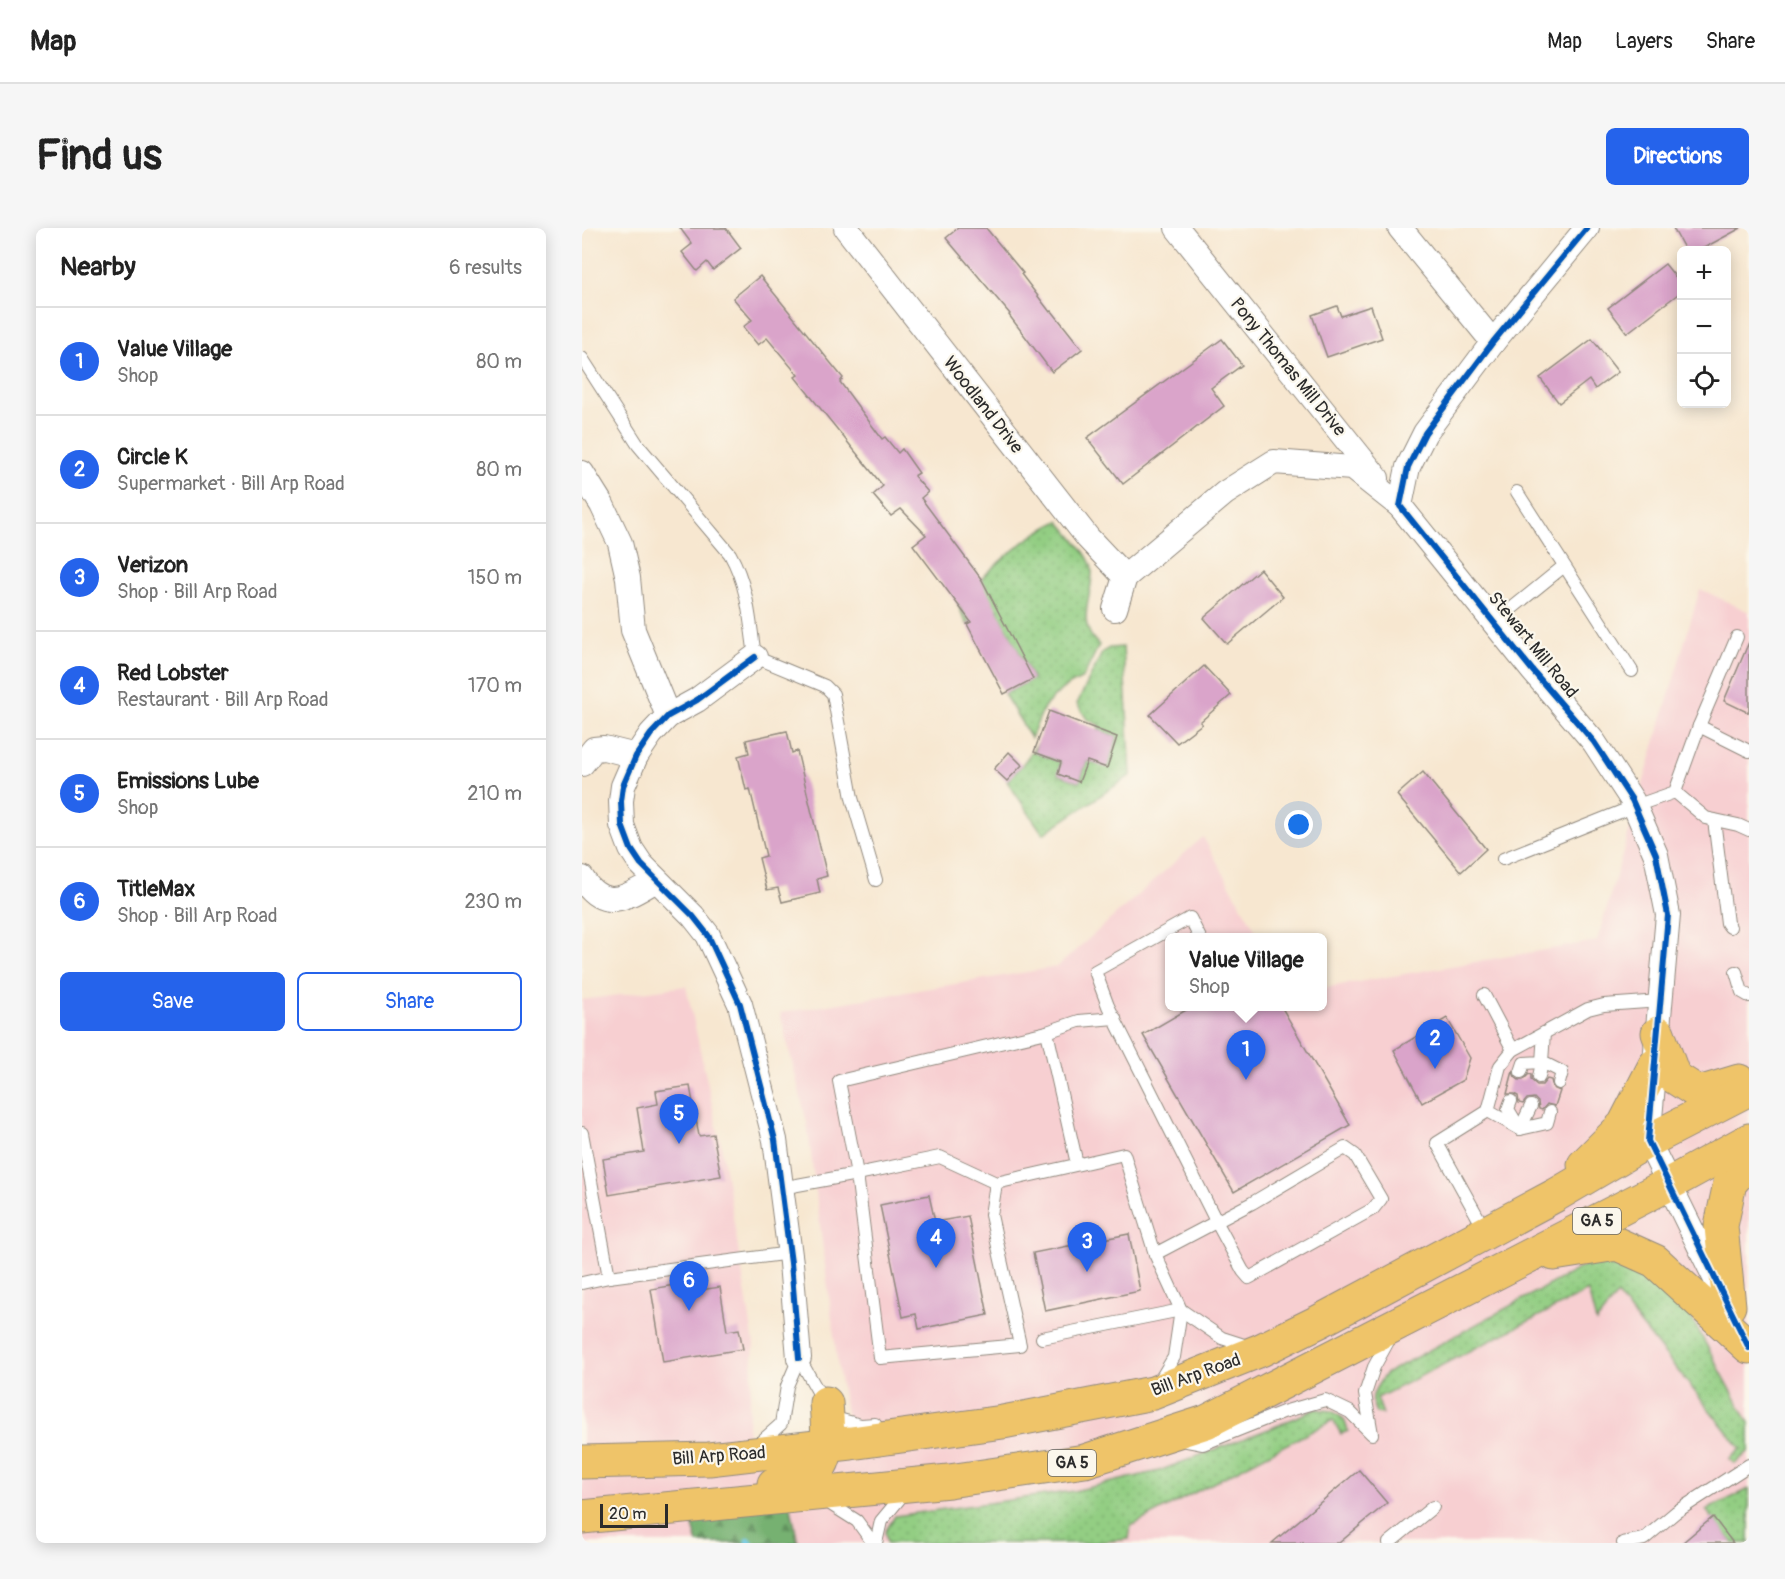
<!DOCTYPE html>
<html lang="en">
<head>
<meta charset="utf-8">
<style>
  body { margin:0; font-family:Pangolin,sans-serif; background:#f6f6f6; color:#222 }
  .controls { position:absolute; right:18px; top:18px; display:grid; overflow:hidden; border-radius:9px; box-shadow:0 3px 15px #0003 }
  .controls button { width:54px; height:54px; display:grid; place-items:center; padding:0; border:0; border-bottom:2px solid #e0e0e0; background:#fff; color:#222; font:30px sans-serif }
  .scale { position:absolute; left:18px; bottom:15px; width:68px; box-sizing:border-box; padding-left:6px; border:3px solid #2b2b2b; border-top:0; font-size:16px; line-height:21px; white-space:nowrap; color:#2b2b2b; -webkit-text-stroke:4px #fbf7ec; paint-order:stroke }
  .you { position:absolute; left:717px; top:597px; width:21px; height:21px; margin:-15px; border:4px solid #fff; border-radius:50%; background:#1a73e8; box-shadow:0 0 0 9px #1a73e833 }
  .badge { display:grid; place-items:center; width:39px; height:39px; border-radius:50%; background:#2563eb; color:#fff; font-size:20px; font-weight:700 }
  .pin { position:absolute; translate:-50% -50px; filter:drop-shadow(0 2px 3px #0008) }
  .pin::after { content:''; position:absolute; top:32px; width:21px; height:18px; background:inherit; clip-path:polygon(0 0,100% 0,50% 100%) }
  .popup { position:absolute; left:583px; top:705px; width:162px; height:78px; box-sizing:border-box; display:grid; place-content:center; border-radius:9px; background:#fff; filter:drop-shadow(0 2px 4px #0005); font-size:20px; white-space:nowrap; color:#767676 }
  .popup b { font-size:22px; color:#222 }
  .popup::after { content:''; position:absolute; left:50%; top:100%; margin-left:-12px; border:12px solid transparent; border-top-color:#fff }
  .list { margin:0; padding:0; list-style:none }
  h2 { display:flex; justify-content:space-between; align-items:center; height:78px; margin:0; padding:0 24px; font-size:26px }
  h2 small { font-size:20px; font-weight:400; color:#767676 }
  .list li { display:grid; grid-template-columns:39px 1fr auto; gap:18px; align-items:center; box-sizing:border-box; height:108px; padding:0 24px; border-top:2px solid #e0e0e0 }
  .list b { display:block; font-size:22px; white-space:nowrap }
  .list p { margin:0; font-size:20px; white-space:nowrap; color:#767676 }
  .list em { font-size:20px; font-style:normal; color:#767676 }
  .actions { display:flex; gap:12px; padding:18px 24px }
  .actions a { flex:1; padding:14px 0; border:2px solid #2563eb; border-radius:9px; text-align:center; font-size:21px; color:#2563eb }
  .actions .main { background:#2563eb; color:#fff }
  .icon { flex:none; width:33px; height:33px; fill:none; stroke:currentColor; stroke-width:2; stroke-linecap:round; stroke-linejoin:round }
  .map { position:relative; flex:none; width:1167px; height:1315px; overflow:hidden; border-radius:9px }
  header { display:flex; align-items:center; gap:36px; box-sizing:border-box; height:84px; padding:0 30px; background:#fff; border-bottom:2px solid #e0e0e0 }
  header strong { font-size:28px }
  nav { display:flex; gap:33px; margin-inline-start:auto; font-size:21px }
  .intro { display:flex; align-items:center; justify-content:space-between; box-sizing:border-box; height:144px; padding:0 36px }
  h1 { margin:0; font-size:42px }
  .button { padding:15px 27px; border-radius:9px; background:#2563eb; color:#fff; font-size:21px; font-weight:700 }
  main { display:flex; gap:36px; padding:0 36px }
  aside { flex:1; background:#fff; border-radius:9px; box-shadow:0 3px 15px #0003 }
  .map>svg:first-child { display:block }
</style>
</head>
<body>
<header>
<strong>Map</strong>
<nav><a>Map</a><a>Layers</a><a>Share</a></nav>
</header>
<div class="intro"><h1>Find us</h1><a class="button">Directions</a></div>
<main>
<aside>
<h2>Nearby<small>6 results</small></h2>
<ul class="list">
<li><span class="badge">1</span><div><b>Value Village</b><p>Shop</p></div><em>80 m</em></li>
<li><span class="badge">2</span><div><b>Circle K</b><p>Supermarket · Bill Arp Road</p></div><em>80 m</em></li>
<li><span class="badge">3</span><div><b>Verizon</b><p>Shop · Bill Arp Road</p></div><em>150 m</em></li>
<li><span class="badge">4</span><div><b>Red Lobster</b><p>Restaurant · Bill Arp Road</p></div><em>170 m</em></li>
<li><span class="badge">5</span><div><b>Emissions Lube</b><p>Shop</p></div><em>210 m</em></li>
<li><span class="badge">6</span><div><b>TitleMax</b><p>Shop · Bill Arp Road</p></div><em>230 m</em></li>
</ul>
<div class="actions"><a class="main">Save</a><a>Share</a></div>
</aside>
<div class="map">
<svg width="1167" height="1315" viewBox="0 0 1167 1315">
  <defs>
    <pattern id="green-dots" width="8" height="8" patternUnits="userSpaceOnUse" patternTransform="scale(1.5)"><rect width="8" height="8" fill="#93ce83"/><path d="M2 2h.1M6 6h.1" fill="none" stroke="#7fb171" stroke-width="1.8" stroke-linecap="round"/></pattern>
    <pattern id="forest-firs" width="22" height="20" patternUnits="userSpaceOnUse" patternTransform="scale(1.5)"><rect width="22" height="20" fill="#76b171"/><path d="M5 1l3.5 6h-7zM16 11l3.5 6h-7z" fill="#61905d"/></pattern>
  </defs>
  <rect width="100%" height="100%" fill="#fbf7ec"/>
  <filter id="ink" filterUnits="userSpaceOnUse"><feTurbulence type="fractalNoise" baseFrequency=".0167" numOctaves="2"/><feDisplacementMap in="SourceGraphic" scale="12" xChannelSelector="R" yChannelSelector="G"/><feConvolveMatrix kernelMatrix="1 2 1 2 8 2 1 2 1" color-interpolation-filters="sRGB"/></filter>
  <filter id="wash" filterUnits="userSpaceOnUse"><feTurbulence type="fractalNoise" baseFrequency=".008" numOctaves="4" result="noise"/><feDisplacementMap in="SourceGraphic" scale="24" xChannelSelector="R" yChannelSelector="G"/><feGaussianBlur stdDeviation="1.35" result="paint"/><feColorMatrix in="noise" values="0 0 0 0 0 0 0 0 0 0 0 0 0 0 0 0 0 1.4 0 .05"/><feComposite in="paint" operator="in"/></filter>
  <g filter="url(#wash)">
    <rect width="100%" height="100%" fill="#f7e7d0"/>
    <polygon fill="#f7cfd1" points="1118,361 1167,384 1167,1315 216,1315 207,1269 105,1279 116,1315 0,1315 0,772 104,758 139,917 172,1116 164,1226 269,1214 256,1139 225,895 198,785 475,739 621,609 677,709 588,710 588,778 740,778 741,760 1015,713"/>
    <g fill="url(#green-dots)" stroke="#5f7c57" stroke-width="1.5">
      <path d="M477,293C486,304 510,329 510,342C511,371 492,394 517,417L501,450L480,461L462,479L449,510L422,466L451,451L415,382L385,396L375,375L401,355L399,351C422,329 448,306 477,293Z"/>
      <polygon points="541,419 549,547 461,606 425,553 440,537 456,515 461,516 457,526 479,534 476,546 497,554 505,533 525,539 535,509 517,502 517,497 505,491 495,476 520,425 527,420"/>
      <path d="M1041,1032L1097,1067L1167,1195V1223L1153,1236L1147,1231L1159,1221L1035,1067L1014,1094L1006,1063L795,1170L801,1186L794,1185C786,1167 793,1162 803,1146L1011,1033Z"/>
      <polygon points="733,1181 750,1183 762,1191 766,1203 759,1206 751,1192 549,1298 547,1311 509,1315 305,1315 303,1304 313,1288 492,1263 577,1243 692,1199"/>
      <polygon points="1167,1261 1167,1315 1151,1315 1124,1282"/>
    </g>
    <polygon fill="url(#forest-firs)" stroke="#506e4e" stroke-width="1.5" points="207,1269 216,1315 116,1315 105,1279"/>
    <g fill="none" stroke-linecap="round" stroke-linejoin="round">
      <polyline stroke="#65c5e3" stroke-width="7" points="167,1313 168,1315"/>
    </g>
    <g id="blocks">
      <g fill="#daa4ca">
        <polygon points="98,0 144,0 159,20 131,42 125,34 115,43 100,24 110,16"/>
        <polygon points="376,0 404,0 441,45 439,46 468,84 470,83 500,121 470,144 427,87 428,86 364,10"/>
        <polygon points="1091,0 1159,0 1118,22 1103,22"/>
        <polygon points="1083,36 1100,57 1100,63 1045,105 1026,80"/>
        <polygon points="178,48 261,150 258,154 300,211 303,209 316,225 320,221 337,245 332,248 346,264 339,270 400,352 451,451 422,466 385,396 389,394 331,317 344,307 319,281 309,288 291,267 301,258 213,149 216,147 185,110 176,117 161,99 170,92 151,70"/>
        <polygon points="755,78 759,88 789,78 800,110 745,129 730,87"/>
        <polygon points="640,111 660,137 629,160 642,178 541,256 505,210"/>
        <polygon points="1010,111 1036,144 1013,161 1007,152 977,175 958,150"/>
        <polygon points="678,341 701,369 645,416 622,390"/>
        <polygon points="1167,414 1167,485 1142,473"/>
        <polygon points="622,438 649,467 618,494 620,496 595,515 568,487"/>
        <polygon points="467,483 535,509 525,540 505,533 497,554 476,546 479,534 452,524"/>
        <polygon points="205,503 210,525 215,523 245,648 235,651 238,665 200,674 196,660 185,662 177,630 184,628 168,561 164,562 156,528 167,525 164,512"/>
        <polygon points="427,524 440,537 425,553 412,541"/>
        <polygon points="841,544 904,621 879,644 815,567"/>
        <polygon points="611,778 699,778 768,897 652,964 561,807"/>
        <polygon points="865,790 888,830 881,852 840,875 812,822"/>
        <polygon points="931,843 933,849 937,852 941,852 947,846 949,847 949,852 955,857 960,857 965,851 969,852 971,860 978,863 973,878 965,876 960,882 957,881 956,874 952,870 945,871 941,876 937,875 936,868 932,866 925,866"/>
        <polygon points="108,858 117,908 131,906 139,948 27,967 21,931 62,924 55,880 76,876 74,863"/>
        <polygon points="347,967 353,994 386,988 406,1087 337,1101 334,1086 321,1089 298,977"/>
        <polygon points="547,1006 558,1063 463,1083 451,1025"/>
        <polygon points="98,1056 99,1065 138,1059 145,1103 157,1101 161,1121 81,1134 69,1061"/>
        <polygon points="777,1242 805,1275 757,1315 690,1315"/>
        <polygon points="1131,1289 1151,1315 1100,1315"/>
      </g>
    </g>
  </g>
  <g filter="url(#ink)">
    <use href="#blocks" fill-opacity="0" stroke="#91897e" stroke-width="1.5"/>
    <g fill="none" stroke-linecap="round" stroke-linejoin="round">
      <defs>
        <g id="service">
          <path d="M0,130L56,217L148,326C166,358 168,393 173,429L243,458L251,466L270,570L294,652"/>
          <polyline points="935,264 1050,443"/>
          <polyline points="913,394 982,338"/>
          <polyline points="1117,498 1155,409"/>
          <polyline points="1093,564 1124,590 1156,597 1167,602"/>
          <polyline points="1132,592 1145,695 1148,699"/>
          <polyline points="921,631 1053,578 1093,564 1117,498 1167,523"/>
          <polyline points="1154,744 1160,764 1167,768"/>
          <polyline points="902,767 931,822"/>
          <polyline points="465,804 497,793 533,790"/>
          <polyline points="939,844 942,835 960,834 962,805"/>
          <polyline points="957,849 960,834 980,844 977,855"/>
          <polyline points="929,873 926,881 938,901 965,895 968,884"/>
          <polyline points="906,883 938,901 949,878"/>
          <polyline points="0,905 27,1049"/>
          <polyline points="495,936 465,804 257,853 275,946 298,1130 438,1117 409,987 414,955 542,926 573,1026 599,1082 640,1110 668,1119"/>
          <polyline points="199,960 275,946 358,929 414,955"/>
          <polyline points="904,1004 855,915 906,883 918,838 931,822 1006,781 1022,777 1079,773"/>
          <polyline points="573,1026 670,975 763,920 773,927 799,971 791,981 667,1050 661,1043 634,993 526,778 513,743 608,690 618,710"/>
          <polyline points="0,1055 27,1049 208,1025"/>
          <polyline points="460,1110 599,1082"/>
          <polyline points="577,1154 592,1129 599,1082"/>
          <polyline points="600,1212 621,1216 701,1184 743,1172 768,1184 790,1206 783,1166 792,1139 809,1108"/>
          <polyline points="173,1219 199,1196 205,1158 217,1130 238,1167 256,1191 279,1197 293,1196"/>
          <polyline points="242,1272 275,1293 291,1315"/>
          <polyline points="294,1315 299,1293 324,1263"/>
          <polyline points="807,1315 851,1279"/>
          <polyline points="1041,1315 1062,1311 1094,1284 1167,1237"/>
        </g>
        <g id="minor">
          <polyline points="264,0 506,310 543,349"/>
          <polyline points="595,0 795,250"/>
          <polyline points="818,0 911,114"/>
          <polyline points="1005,0 911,114 843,205 826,239 818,278 951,443 1012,514 1050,572 1074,627 1086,687 1066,913 1140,1064"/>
          <polyline points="0,245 20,277 38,315 46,350 51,402 86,488"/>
          <polyline points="533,381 543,349 643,265 692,234 770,240 818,278"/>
          <polyline points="173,429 115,472 86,488 69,506 54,528 41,558 39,573 40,597 49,621 59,636 111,688 126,707 158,776 193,912 209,1035 217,1130"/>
          <polyline points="0,536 12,521 22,520 54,528"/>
          <path d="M0,650C22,686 47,668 74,652"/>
        </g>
        <g id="primary">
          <polyline points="1076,805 1092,849 1117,865 1157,853"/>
          <polyline points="1002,937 1042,897 1073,837"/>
          <polyline points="972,1026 1035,1016 1073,1033 1167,1119"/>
          <polyline points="1147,1078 1139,998 1148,955 1167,933"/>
          <polyline points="0,1234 127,1231 269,1215 421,1194 571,1165 679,1122 738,1093 974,967 1066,913 1167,861"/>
          <path d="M192,1256C202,1254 212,1254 221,1251C251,1243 246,1200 244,1175"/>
          <polyline points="0,1289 367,1253 503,1233 624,1194 1087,956 1167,912"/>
        </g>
      </defs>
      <use href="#service" stroke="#91897e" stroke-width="14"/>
      <use href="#minor" stroke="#91897e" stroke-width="26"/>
      <use href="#primary" stroke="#91897e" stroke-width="35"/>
      <use href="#service" stroke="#fff" stroke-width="12"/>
      <use href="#minor" stroke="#fff" stroke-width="24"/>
      <use href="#primary" stroke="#efc469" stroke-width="33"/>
      <defs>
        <g id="cycleway">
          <polyline points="1005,0 911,114 843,205 826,239 818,278 951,443 1012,514 1050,572 1074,627 1086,687 1066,913 1167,1120"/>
          <polyline points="173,429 115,472 86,488 69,506 54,528 41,558 39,573 40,597 49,621 59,636 111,688 126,707 158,776 193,912 209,1035 217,1130"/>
        </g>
      </defs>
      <use href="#cycleway" stroke="#fbf7ec" stroke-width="10"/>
      <use href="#cycleway" stroke="#0057b8" stroke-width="6"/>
    </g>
  </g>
  <g text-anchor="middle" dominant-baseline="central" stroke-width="4.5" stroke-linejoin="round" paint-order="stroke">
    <g fill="#fbf7ec" stroke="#696865" stroke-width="1.5">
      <rect x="991" y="980" width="48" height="26" rx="4.5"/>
      <rect x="466" y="1222" width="48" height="26" rx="4.5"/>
    </g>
    <g font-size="16" font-weight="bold" fill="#2b2b2b">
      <text x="1015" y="993">GA 5</text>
      <text x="490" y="1235">GA 5</text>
    </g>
    <g font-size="18" fill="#2b2b2b" stroke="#fbf7ec">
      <text transform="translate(706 139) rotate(51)">Pony Thomas Mill Drive</text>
      <text transform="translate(401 177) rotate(52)">Woodland Drive</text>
      <text transform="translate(951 417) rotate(51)">Stewart Mill Road</text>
      <text transform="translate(614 1147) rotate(-20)">Bill Arp Road</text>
      <text transform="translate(137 1228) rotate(-4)">Bill Arp Road</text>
    </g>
  </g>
</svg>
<div class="controls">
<button>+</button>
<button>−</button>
<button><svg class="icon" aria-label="locate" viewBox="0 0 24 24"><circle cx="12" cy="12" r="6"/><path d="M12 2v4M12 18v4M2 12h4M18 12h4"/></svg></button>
</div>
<div class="scale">20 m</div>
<div class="you"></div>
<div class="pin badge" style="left:664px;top:852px">1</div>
<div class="popup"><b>Value Village</b>Shop</div>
<div class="pin badge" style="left:853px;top:841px">2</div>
<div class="pin badge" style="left:505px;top:1044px">3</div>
<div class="pin badge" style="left:354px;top:1040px">4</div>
<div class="pin badge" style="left:97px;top:916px">5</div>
<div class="pin badge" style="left:107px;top:1083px">6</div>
</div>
</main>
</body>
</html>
